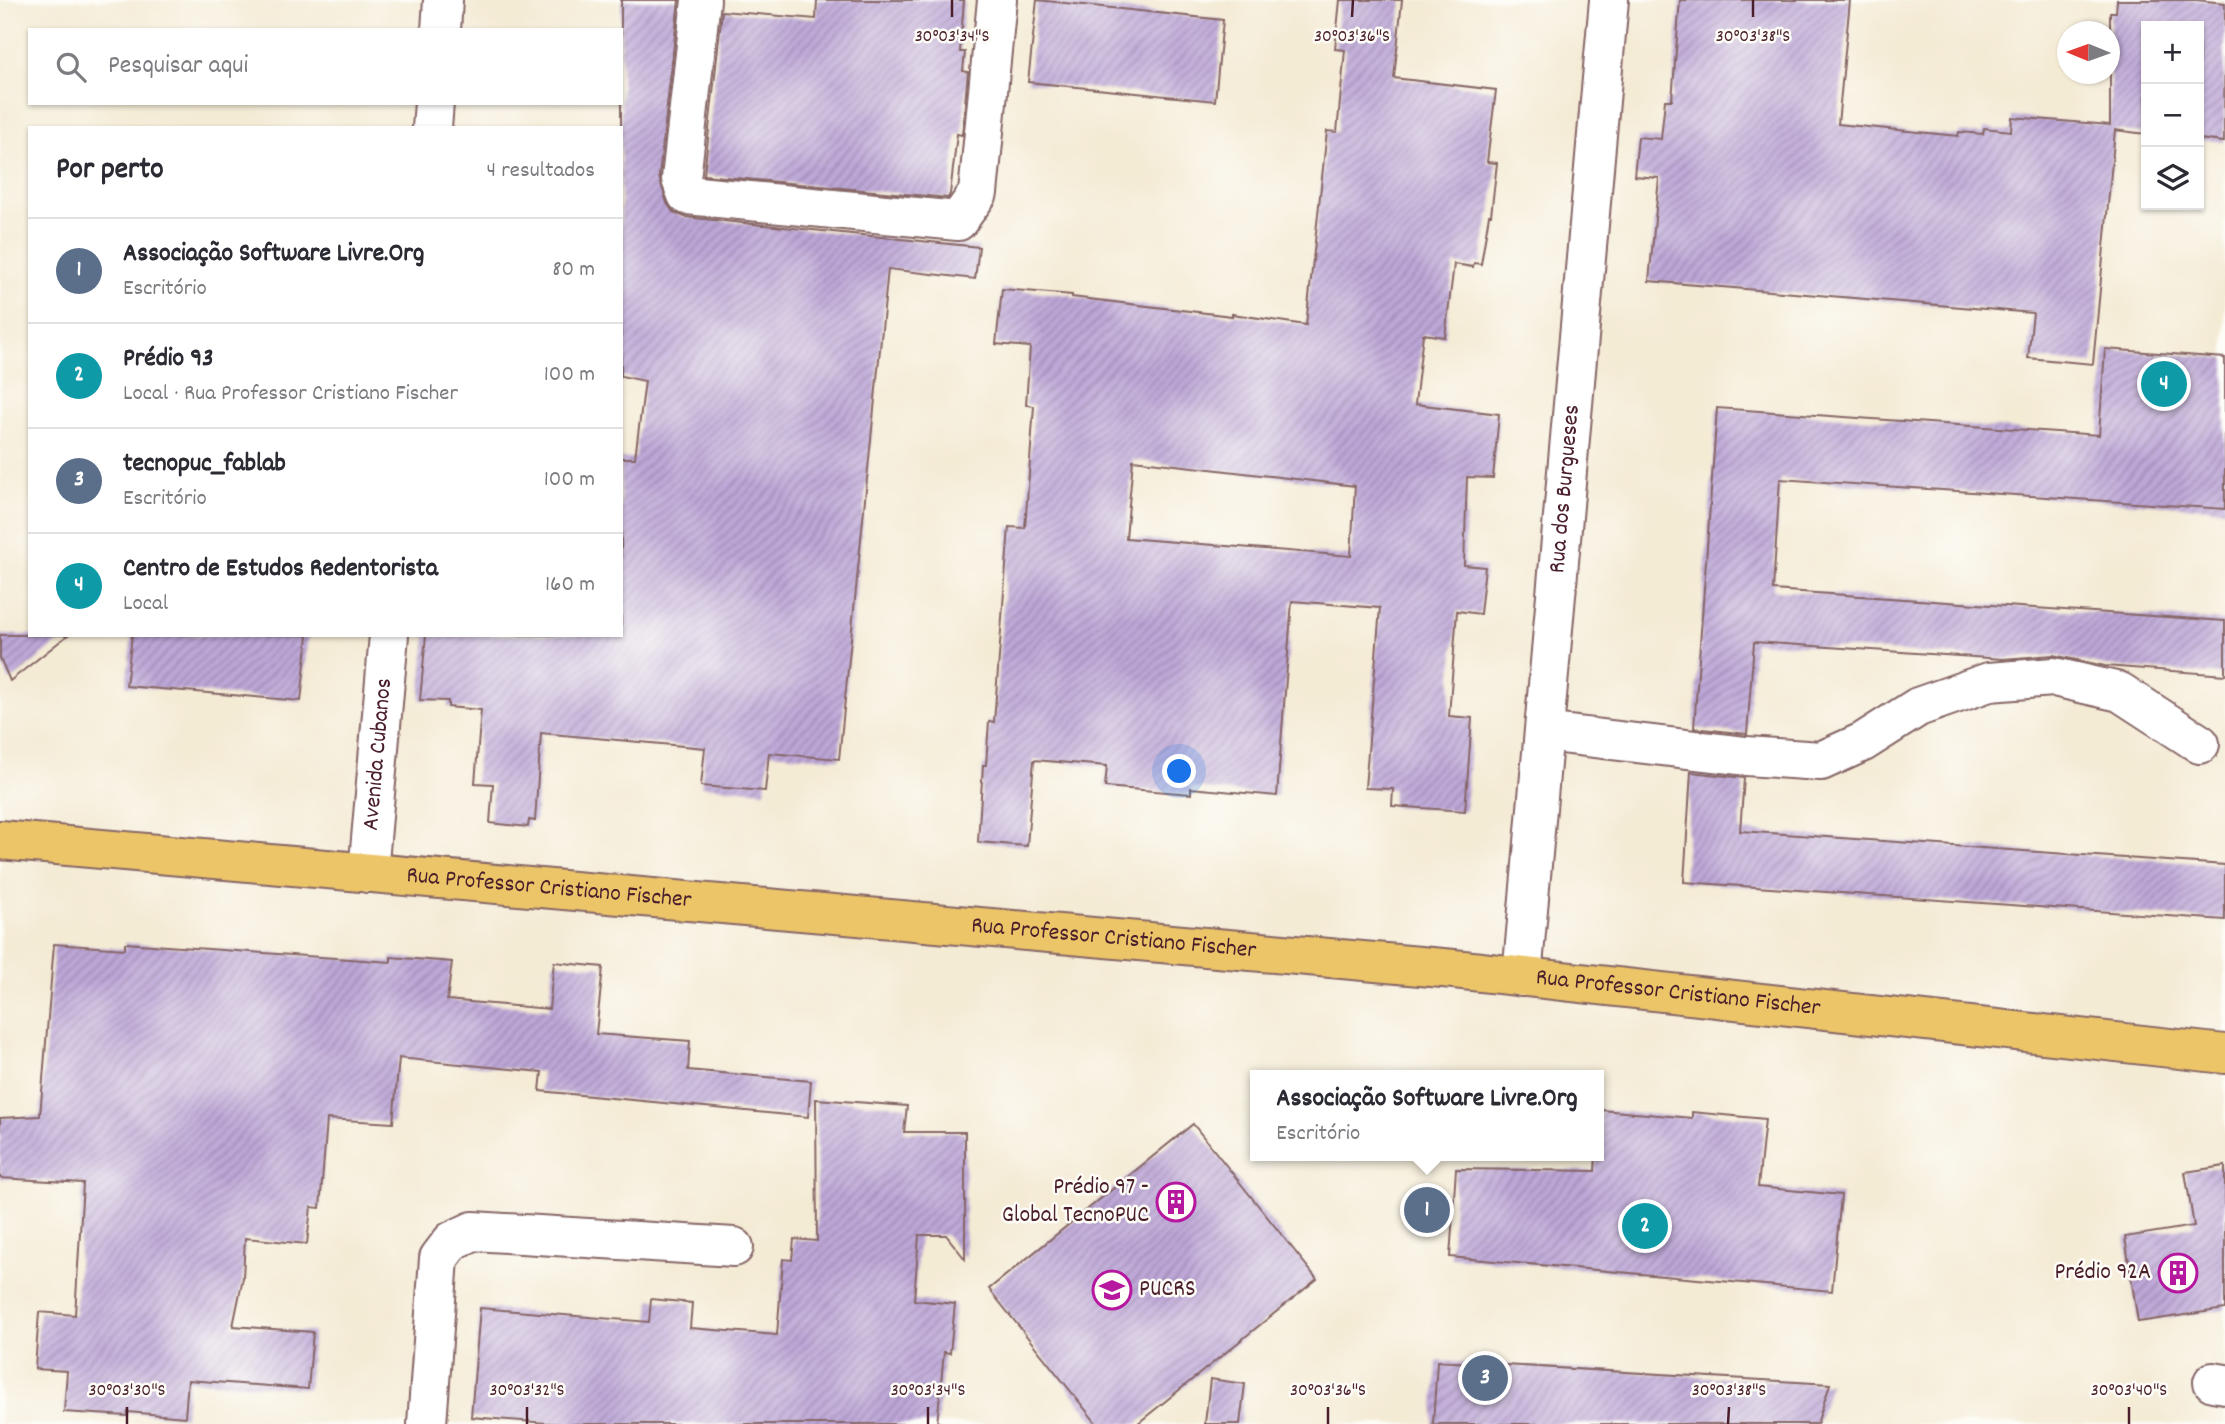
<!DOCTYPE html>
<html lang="pt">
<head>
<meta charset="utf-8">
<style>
  body { margin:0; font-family:Dekko,sans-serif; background:#f7f7f7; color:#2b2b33 }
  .controls { position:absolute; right:21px; top:21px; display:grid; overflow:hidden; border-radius:0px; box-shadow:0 2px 5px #0004 }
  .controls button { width:63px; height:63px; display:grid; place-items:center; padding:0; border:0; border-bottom:2px solid #e1e1e2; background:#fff; color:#2b2b33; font:35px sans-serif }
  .compass { position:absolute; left:2057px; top:21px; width:63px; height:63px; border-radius:50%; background:#fff; box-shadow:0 2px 5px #0004; rotate:271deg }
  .you { position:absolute; left:1180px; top:772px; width:24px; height:24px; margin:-18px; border:5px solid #fff; border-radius:50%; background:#1a73e8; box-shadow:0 0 0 10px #1a73e833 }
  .badge { display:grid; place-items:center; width:46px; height:46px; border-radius:50%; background:#db2777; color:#fff; font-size:23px; font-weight:700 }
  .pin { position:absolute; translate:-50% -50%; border:4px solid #fff; box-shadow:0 2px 7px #0006 }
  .popup { position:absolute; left:1250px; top:1070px; width:354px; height:91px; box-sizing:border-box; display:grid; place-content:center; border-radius:0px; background:#fff; filter:drop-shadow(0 2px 5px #0005); font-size:23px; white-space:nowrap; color:#7c7c81 }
  .popup b { font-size:26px; color:#2b2b33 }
  .popup::after { content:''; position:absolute; left:50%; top:100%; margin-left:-14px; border:14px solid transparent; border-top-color:#fff }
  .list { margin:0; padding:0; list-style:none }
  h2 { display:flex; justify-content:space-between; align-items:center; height:91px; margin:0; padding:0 28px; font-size:30px }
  h2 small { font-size:23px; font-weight:400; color:#7c7c81 }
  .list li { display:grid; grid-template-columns:46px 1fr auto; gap:21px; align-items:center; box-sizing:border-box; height:105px; padding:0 28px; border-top:2px solid #e1e1e2 }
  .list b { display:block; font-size:26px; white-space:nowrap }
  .list p { margin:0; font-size:23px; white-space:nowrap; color:#7c7c81 }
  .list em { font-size:23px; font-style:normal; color:#7c7c81 }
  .icon { flex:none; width:38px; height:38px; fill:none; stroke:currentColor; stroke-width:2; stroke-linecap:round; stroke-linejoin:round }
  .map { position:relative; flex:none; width:2225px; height:1424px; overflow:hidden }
  .search { position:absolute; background:#fff; box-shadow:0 2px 5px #0004; left:28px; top:28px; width:595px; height:77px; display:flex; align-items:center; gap:18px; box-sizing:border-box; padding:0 24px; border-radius:0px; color:#7c7c81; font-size:26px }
  .panel { position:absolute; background:#fff; box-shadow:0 2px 5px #0004; left:28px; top:126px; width:595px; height:511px; border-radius:0px }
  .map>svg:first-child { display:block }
</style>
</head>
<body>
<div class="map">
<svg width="2225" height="1424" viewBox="0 0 2225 1424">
  <defs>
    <pattern id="building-hatch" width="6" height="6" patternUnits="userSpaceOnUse" patternTransform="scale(1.75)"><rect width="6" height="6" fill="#bda7d8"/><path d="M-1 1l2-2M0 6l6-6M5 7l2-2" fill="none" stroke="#9c87af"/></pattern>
  </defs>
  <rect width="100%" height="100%" fill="#fdfcf7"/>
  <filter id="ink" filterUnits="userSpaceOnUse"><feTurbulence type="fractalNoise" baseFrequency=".0143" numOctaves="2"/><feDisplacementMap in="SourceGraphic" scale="14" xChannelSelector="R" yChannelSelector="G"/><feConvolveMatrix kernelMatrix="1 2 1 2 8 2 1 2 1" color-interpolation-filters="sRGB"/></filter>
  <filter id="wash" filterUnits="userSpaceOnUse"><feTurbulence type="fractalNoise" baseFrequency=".00686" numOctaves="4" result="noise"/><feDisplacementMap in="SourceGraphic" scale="28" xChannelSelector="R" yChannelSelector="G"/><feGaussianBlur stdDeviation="1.57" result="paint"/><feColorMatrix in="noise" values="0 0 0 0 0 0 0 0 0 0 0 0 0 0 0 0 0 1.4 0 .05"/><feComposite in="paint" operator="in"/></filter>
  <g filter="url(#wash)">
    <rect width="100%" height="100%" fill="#f4ebd5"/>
    <g id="blocks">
      <g fill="url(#building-hatch)" fill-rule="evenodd">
        <polygon points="621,0 679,0 659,177 667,203 673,212 685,217 979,247 975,279 888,269 839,759 769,753 765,791 701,786 705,748 541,733 535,821 529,820 528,827 490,823 493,784 475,783 481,710 448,707 448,701 420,700 426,635 621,635 621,458 635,458 645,381 621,376"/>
        <polygon points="817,0 964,0 960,52 965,52 963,71 968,72 962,135 957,134 950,194 948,198 704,175 722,11 816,19"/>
        <polygon points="1037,0 1223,20 1215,101 1028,82"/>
        <path d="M1340,0H1402L1394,78L1496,90L1487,162L1497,163L1491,215H1489L1481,264L1474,263L1473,267L1454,264L1445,337L1423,334L1415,404L1499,414L1493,478L1467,477L1464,565L1485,567L1480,614L1457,611L1449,716L1472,718L1465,811L1392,806L1393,789L1365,788L1380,608L1292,601L1277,796L1191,788V794L1105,787L1107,766L1034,760L1027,846L978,842L983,765H986L989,721L994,722L1009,527L1025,528L1034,406L1026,405L1030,347L996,344L1002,289L1072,295V297L1232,316V314L1306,325L1327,131L1337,132L1345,50L1335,49ZM1133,460L1355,486L1351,556L1126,538Z"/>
        <polygon points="1680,0 1850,0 1838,124 1958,136 1959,132 1983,134 1984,128 2011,131 2012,117 2110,125 2110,12 2116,12 2117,0 2196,0 2225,3 2224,142 2199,139 2199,26 2146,26 2146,134 2115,130 2093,364 2028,358 2033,313 1649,281 1659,178 1634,176 1638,137 1661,139 1665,100 1672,100"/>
        <polygon points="2105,349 2225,358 2225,509 1780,479 1773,590 2225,621 2225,675 2105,666 2053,655 2003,659 1754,642 1747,734 1694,728 1717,408 2099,435"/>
        <polygon points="0,635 68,635 10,681 0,658"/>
        <polygon points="132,635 308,635 301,701 126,686"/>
        <polygon points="1691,772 1744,778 1740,831 2225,865 2225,920 1684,882"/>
        <polygon points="125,943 391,962 391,957 452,962 447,1000 549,1009 554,962 603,967 596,1034 690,1041 688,1070 811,1081 808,1117 540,1091 542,1072 399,1058 393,1123 327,1119 320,1208 311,1207 307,1244 245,1238 243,1278 233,1326 313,1332 308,1389 188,1380 185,1417 128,1412 127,1416 64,1412 67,1371 35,1369 39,1312 75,1315 83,1183 0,1178 0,1118 40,1116 54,944 125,949"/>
        <polygon points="816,1099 907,1106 904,1132 965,1132 965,1259 946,1235 919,1235 914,1300 955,1304 950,1353 944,1352 937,1424 560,1424 471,1417 480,1308 649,1322 651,1299 692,1303 690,1328 777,1335 783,1259 792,1260 794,1239 817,1241"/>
        <polygon points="1601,1110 1692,1118 1692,1112 1765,1119 1758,1187 1841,1195 1832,1291 1450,1257 1456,1169 1595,1171 1596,1156 1599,1156"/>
        <polygon points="1193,1124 1317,1279 1137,1424 1097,1424 989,1289"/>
        <polygon points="2225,1166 2225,1309 2138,1322 2125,1237 2194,1226 2185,1172"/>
        <polygon points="1437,1361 1830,1384 1817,1424 1433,1424"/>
        <polygon points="1210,1379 1245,1384 1240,1424 1205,1424"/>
      </g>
    </g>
  </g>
  <g filter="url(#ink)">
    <use href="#blocks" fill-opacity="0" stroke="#866666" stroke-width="2"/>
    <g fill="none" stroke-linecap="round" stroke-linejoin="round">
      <defs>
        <g id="minor">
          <polyline points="701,0 681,179 687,195 958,221 978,193 997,0"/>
          <polyline points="441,30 443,0"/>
          <polyline points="432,128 434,103"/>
          <polyline points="1544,732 1746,756 1821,761 1863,742 1918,707 1989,682 2054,677 2120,692 2200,744"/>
          <path id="s1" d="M368,873L389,635"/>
          <path id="s2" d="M1522,977L1609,0"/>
          <polyline points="2213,1382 2225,1384"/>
          <polyline points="427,1424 439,1258 452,1241 473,1231 734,1247"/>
        </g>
        <g id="major">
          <path id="s3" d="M0,840L1454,969L2225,1054"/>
        </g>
      </defs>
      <use href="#minor" stroke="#866666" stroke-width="42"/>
      <use href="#major" stroke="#866666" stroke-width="42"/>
      <use href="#minor" stroke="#fff" stroke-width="38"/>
      <use href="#major" stroke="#ecc569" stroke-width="38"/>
    </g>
  </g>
  <path fill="none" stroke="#4a1f2b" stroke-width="2.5" d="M952,17V0M1352,17L1353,0M1753,17V0M127,1424V1407M527,1424V1407M928,1424V1407M1328,1424V1407M1728,1424L1729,1407M2129,1424V1407"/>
  <defs>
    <symbol id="building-ring" viewBox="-11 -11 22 22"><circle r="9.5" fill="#fdfcf7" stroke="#b5179e" stroke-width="1.5"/><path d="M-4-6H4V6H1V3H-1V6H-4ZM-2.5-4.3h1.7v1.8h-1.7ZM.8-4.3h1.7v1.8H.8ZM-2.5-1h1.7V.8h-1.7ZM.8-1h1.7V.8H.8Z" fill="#b5179e"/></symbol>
    <symbol id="university-ring" viewBox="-11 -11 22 22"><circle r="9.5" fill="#fdfcf7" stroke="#b5179e" stroke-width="1.5"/><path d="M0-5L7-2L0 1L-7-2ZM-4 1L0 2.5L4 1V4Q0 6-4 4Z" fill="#b5179e"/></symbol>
  </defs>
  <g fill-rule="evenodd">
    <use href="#building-ring" x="1154" y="1180" width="44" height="44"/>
    <use href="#building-ring" x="2156" y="1251" width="44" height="44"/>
    <use href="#university-ring" x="1090" y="1268" width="44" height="44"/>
  </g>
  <g text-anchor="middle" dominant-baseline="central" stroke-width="5" stroke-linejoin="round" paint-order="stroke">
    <g font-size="24" fill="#4a1f2b" stroke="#fdfcf7">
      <text stroke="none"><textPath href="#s2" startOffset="490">Rua dos Burgueses</textPath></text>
      <text stroke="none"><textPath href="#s1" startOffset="119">Avenida Cubanos</textPath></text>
      <text stroke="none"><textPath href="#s3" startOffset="551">Rua Professor Cristiano Fischer</textPath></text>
      <text stroke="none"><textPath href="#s3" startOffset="1118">Rua Professor Cristiano Fischer</textPath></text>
      <text stroke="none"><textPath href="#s3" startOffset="1685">Rua Professor Cristiano Fischer</textPath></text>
    </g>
    <g font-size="24" fill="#4a1f2b" stroke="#fdfcf7" text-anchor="end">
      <text x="1149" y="1188">Prédio 97 -<tspan x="1149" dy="28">Global TecnoPUC</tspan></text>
      <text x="2151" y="1273">Prédio 92A</text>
      <text x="1139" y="1290" text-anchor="start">PUCRS</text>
    </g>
  </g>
  <g font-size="18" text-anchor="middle" fill="#4a1f2b" stroke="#fdfcf7" stroke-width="5" stroke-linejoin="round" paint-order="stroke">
    <text x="952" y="41">30°03'34"S</text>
    <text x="1352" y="41">30°03'36"S</text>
    <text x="1753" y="41">30°03'38"S</text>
    <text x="127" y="1395">30°03'30"S</text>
    <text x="527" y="1395">30°03'32"S</text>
    <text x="928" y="1395">30°03'34"S</text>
    <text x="1328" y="1395">30°03'36"S</text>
    <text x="1729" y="1395">30°03'38"S</text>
    <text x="2129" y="1395">30°03'40"S</text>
  </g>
</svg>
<div class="controls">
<button>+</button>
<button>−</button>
<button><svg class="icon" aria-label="layers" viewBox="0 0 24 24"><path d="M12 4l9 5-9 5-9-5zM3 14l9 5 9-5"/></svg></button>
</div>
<svg class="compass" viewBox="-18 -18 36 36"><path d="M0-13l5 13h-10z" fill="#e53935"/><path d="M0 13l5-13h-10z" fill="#7c7c81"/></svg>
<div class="you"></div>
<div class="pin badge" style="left:1427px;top:1210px;background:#5c6f8a">1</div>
<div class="popup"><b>Associação Software Livre.Org</b>Escritório</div>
<div class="pin badge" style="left:1645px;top:1226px;background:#0f9aa8">2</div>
<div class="pin badge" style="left:1485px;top:1378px;background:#5c6f8a">3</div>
<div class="pin badge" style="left:2164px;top:384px;background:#0f9aa8">4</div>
<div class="search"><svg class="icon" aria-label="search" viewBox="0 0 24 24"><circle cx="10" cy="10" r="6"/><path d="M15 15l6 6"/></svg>Pesquisar aqui</div>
<section class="panel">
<h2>Por perto<small>4 resultados</small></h2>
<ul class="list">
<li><span class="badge" style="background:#5c6f8a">1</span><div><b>Associação Software Livre.Org</b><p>Escritório</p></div><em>80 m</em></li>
<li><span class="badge" style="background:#0f9aa8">2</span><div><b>Prédio 93</b><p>Local · Rua Professor Cristiano Fischer</p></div><em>100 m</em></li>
<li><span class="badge" style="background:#5c6f8a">3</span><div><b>tecnopuc_fablab</b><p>Escritório</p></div><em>100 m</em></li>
<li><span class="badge" style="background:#0f9aa8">4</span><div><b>Centro de Estudos Redentorista</b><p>Local</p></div><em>160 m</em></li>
</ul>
</section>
</div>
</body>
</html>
